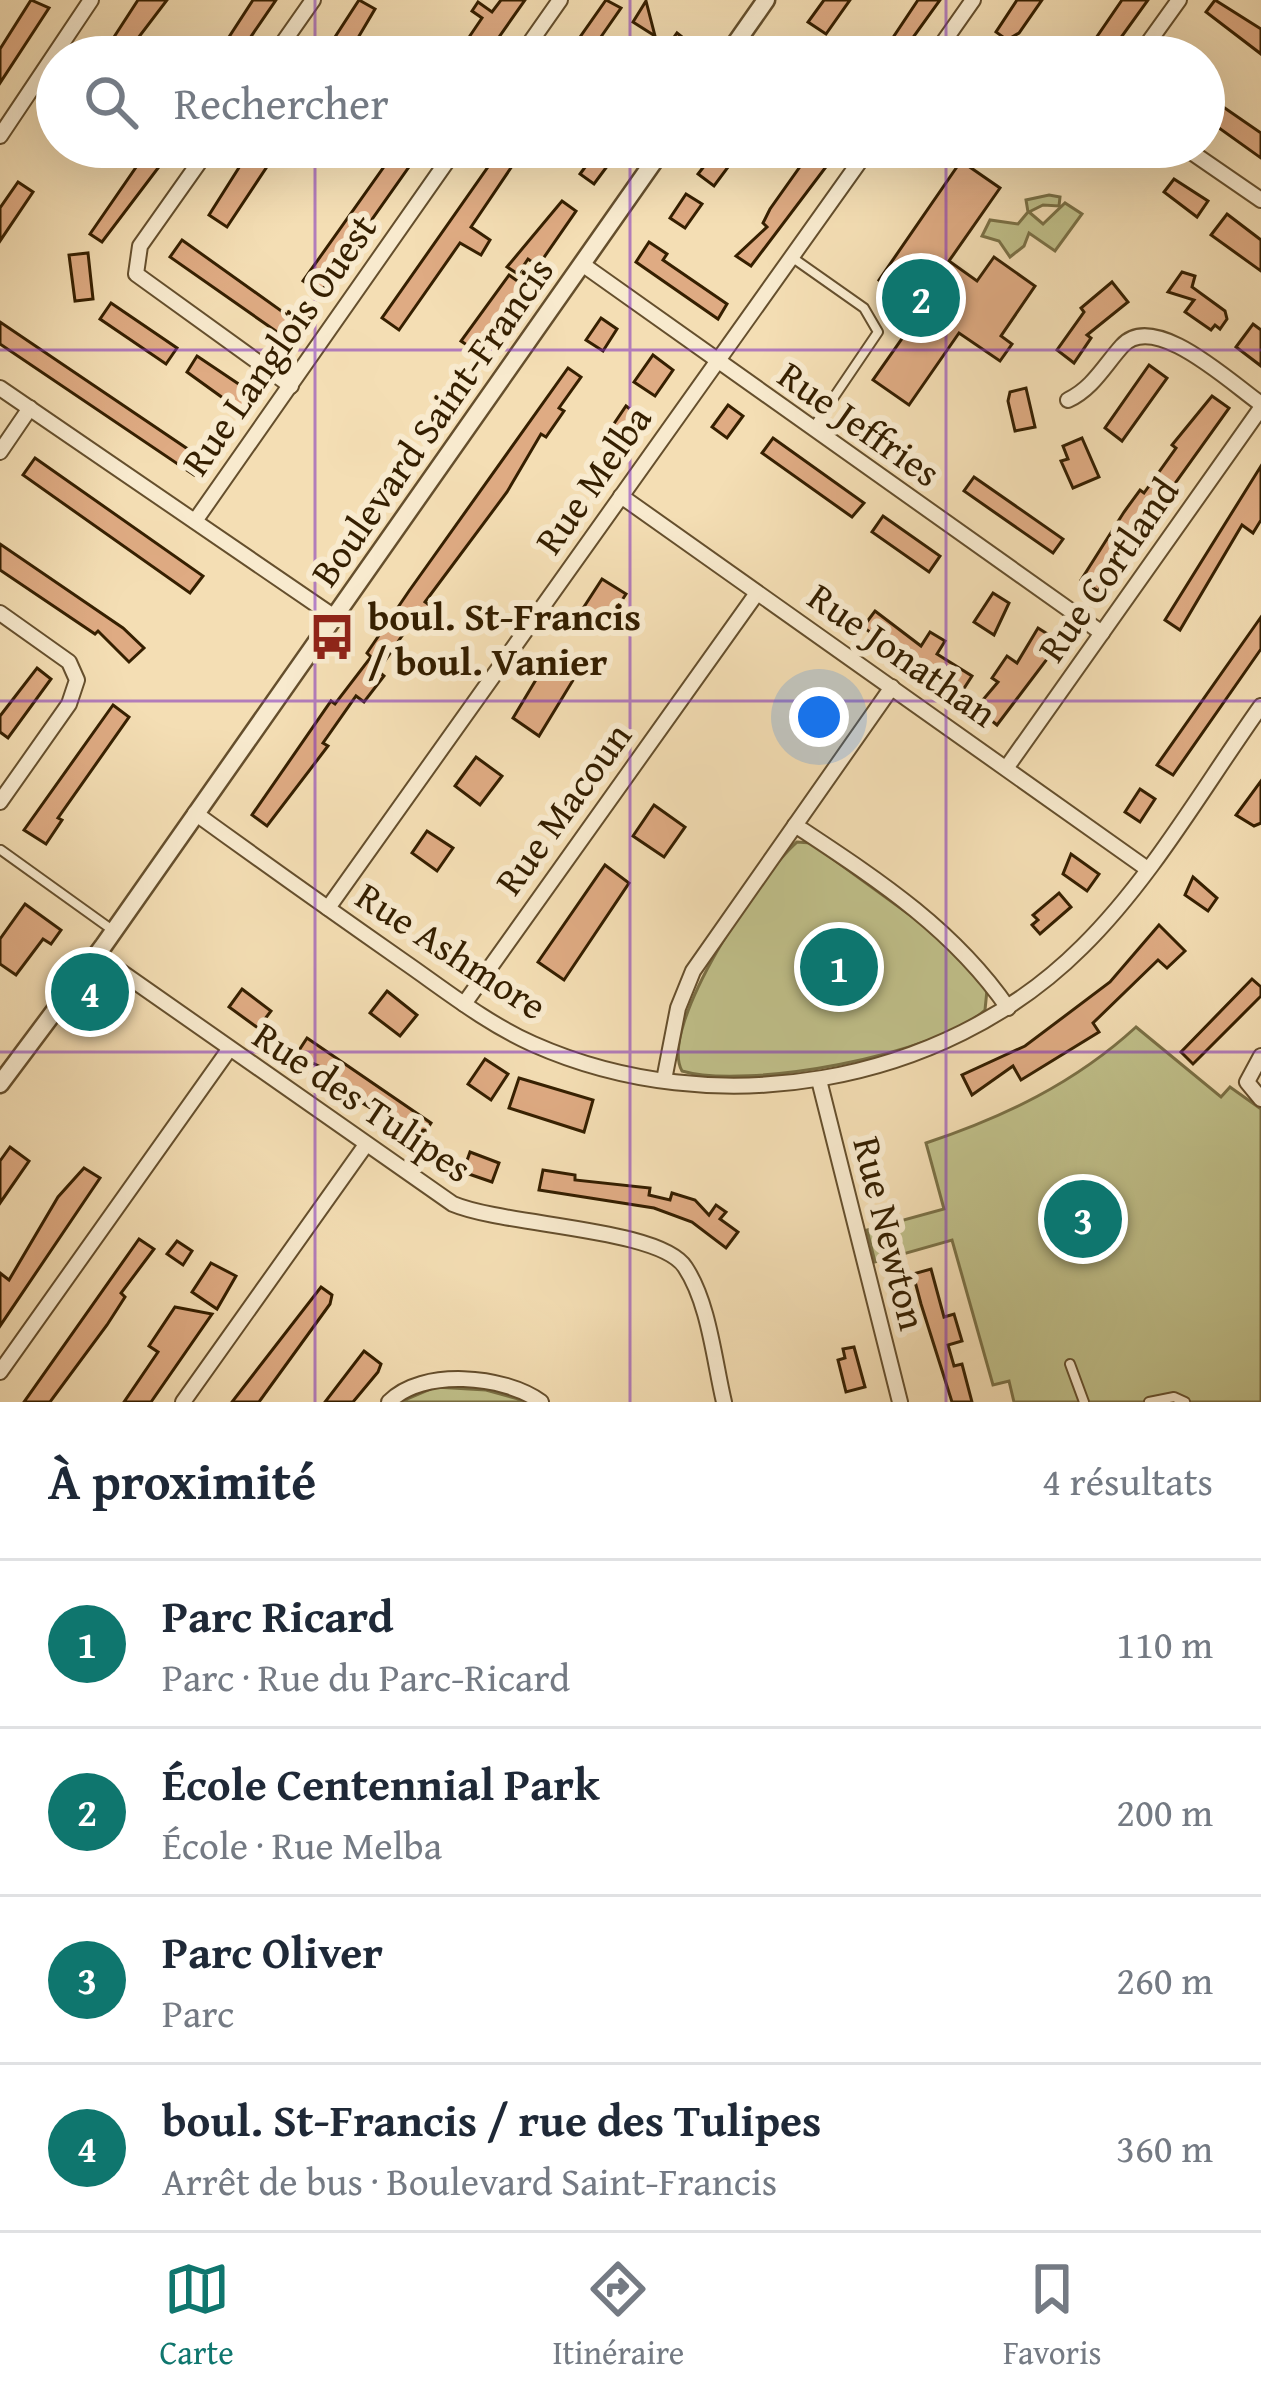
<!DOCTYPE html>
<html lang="fr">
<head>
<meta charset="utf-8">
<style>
  body { margin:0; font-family:"Gentium Book Plus",serif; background:#f2f2f3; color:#1f2937 }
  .you { position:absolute; left:819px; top:717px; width:42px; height:42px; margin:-30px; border:9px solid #fff; border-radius:50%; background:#1a73e8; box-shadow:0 0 0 18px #1a73e833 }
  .badge { display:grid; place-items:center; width:78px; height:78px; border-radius:50%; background:#0f766e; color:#fff; font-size:39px; font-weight:700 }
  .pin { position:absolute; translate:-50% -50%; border:6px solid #fff; box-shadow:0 3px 12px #0006 }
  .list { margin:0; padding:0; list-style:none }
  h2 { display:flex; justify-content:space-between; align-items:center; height:156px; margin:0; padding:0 48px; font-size:51px }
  h2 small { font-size:39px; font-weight:400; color:#747a83 }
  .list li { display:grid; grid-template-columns:78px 1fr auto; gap:36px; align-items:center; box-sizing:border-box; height:168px; padding:0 48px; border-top:3px solid #e0e1e3 }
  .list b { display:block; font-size:45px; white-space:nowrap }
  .list p { margin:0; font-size:39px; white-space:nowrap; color:#747a83 }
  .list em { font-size:39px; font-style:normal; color:#747a83 }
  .icon { flex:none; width:66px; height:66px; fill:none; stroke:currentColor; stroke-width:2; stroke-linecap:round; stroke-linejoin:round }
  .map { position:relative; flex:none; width:1261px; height:1402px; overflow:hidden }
  .search { position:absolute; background:#fff; box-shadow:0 12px 48px #0002; left:36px; right:36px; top:36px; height:132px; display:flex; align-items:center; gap:30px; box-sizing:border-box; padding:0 42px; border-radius:66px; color:#747a83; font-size:45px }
  .sheet { height:828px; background:#fff }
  nav { display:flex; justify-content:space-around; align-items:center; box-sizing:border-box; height:168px; border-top:3px solid #e0e1e3; background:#fff; font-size:33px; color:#747a83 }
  nav a { display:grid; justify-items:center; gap:6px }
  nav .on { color:#0f766e }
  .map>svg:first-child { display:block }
</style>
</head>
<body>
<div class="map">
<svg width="1261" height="1402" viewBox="0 0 1261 1402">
  <rect width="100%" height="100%" fill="#f4deb4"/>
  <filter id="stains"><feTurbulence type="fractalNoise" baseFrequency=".00167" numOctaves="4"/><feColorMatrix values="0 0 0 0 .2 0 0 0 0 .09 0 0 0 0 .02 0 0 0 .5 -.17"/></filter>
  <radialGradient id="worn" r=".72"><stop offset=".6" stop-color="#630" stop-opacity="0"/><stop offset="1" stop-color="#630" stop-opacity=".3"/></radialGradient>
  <g fill="#c0c08a" stroke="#7a7045" stroke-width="3">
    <polygon points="1049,195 1060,197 1059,206 1043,205 1029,212 1043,224 1065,203 1082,214 1055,251 1029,233 1024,246 1010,257 999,241 982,236 990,220 1018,224 1028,212 1026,200"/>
    <path d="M797,842L811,843L943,939L987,990L985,1010C937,1055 745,1090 682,1071C657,1027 762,872 797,842Z"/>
    <path d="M1136,1027L1221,1097L1230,1087L1261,1109V1402H1014L1009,1381L993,1385L952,1240L875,1262L867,1230L944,1209L926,1143C1004,1117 1075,1083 1136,1027Z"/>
    <polygon points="435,1387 486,1390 529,1402 400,1402"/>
  </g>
  <g fill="#dfab83" stroke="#351f00" stroke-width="3">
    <polygon points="31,0 49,8 0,83 0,49"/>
    <polygon points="138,0 167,0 129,50 101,57"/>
    <polygon points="253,0 276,0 237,57 216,57"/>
    <polygon points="359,0 375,9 352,48 345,57 322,57"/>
    <polygon points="501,0 525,0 485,57 473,57 461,49 482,18 472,11 478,2 492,12"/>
    <polygon points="606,0 621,8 596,44 587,57 566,57"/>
    <polygon points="824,0 850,0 826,34 808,22"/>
    <polygon points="918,0 940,0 899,57 880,57"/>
    <polygon points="1017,0 1042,0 1019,33 1007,40 996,32"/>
    <polygon points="1122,0 1148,0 1107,57 1083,57"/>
    <polygon points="1215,0 1261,29 1261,54 1206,12"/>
    <polygon points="646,1 655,36 633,22"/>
    <polygon points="677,33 691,44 682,57 660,57"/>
    <polygon points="1216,102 1261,133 1261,158 1205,118"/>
    <polygon points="150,147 174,147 102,242 90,234"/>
    <polygon points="252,147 280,147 227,227 209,215"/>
    <polygon points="398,147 423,147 320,293 303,281"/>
    <polygon points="502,147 525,147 471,227 490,240 481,255 460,243 399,330 382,318"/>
    <polygon points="600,147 614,157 594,184 580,174"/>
    <polygon points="719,147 743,147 714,186 698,174"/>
    <polygon points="814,147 841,147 751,266 736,256 767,227 763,223 770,209"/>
    <polygon points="961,161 1000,188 949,261 977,281 994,257 1035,286 1001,336 1012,344 1000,361 959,333 909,405 873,380 922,310 879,280"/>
    <polygon points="1174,179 1208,201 1197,217 1164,192"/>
    <polygon points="18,182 33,192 0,241 0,208"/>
    <polygon points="686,194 702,204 685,228 670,218"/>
    <polygon points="562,201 576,211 538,266 528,259 518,274 507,267"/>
    <polygon points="1227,214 1261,240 1261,271 1211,235"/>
    <polygon points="182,240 301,325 290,341 170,257"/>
    <polygon points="649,242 667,254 663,260 727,304 718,319 636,262"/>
    <polygon points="88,253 93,299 75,301 69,255"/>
    <polygon points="1182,272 1195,276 1192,287 1225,311 1227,319 1220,329 1215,325 1211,330 1185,312 1194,300 1168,292"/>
    <polygon points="509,275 523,285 476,351 461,341"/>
    <polygon points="1112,282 1128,302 1087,335 1091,338 1074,363 1057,350 1084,312 1081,308"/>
    <polygon points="111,303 177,348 166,364 100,319"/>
    <polygon points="601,318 617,329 603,351 586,340"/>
    <polygon points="0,322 204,460 194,475 0,344"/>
    <polygon points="1253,324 1261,330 1261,366 1236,347"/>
    <polygon points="653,355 673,370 655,396 634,382"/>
    <polygon points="197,356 252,393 241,411 187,372"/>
    <polygon points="1149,365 1167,378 1122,441 1105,428"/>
    <polygon points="568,368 581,377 559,408 564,411 546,437 541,434 507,492 425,602 435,609 427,620 417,614 378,671 384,676 364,702 356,696 323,743 328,746 267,826 252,815 331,701 335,704 371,657 367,653 409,591"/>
    <polygon points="1026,388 1035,427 1015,431 1008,401 1010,392"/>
    <polygon points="1212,396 1229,408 1098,591 1081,580 1124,512 1140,490 1144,493 1176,448 1172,445"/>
    <polygon points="728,405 743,416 727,438 712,427"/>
    <polygon points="626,406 642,418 625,442 609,431"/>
    <polygon points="773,438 864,503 852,517 762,453"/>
    <polygon points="1082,438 1099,477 1073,488 1061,461 1068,459 1063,446"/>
    <polygon points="35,458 203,576 190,593 23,475"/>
    <polygon points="1261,466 1261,520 1253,533 1242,525 1180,630 1165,620"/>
    <polygon points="974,477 1063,539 1053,553 964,491"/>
    <polygon points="883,516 940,556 929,572 872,532"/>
    <polygon points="0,544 123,628 144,648 129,662 98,631 95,634 0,570"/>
    <polygon points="602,579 626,594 604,628 580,613"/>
    <polygon points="993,593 1009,603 994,635 974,622"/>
    <polygon points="875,611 921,646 930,632 945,641 937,654 972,676 959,696 863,627"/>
    <polygon points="1261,617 1261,649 1173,775 1157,765"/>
    <polygon points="1038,628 1060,642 997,725 976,708 998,682 992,678 1007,656 1017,663"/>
    <polygon points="552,653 578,672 539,736 513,718"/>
    <polygon points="37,668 51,679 8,738 0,732 0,716"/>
    <polygon points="113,705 129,717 58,818 62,820 46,844 24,830"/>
    <polygon points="476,757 502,776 480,805 455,786"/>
    <polygon points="1261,781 1261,823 1254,826 1236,815"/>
    <polygon points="1140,789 1155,799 1140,822 1125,812"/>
    <polygon points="654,805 685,827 664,857 633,836"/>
    <polygon points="427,831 453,848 437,871 412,853"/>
    <polygon points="1071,854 1099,874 1087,891 1063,874"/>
    <polygon points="605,865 629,883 564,980 538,962"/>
    <polygon points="1193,877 1217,898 1208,911 1185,895"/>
    <polygon points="1059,893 1071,907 1040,934 1032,925 1038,920 1033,915"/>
    <polygon points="25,904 61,930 51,944 43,939 16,975 0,964 0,939"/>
    <polygon points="1159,925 1185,951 1167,968 1158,960 1093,1023 1099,1032 1021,1080 1013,1066 972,1095 962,1075 1025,1046 1110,982"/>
    <polygon points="1252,979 1261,987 1261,996 1193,1064 1181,1052"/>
    <polygon points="242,989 271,1011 258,1028 229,1007"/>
    <polygon points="387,991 417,1015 400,1036 370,1013"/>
    <polygon points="307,1038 431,1123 421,1139 364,1104 367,1099 325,1069 296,1055"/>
    <polygon points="485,1059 508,1074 491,1100 468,1084"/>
    <polygon points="519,1078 593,1100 584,1132 509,1108"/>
    <polygon points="10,1147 29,1161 0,1203 0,1161"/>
    <polygon points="470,1152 499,1163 492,1182 463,1172"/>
    <polygon points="84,1168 100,1178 0,1326 0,1273 9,1280 58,1197"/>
    <polygon points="543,1170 575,1175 575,1180 650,1188 649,1195 670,1200 672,1193 695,1200 709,1215 716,1205 726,1212 720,1219 738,1232 726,1248 692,1222 654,1208 539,1190"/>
    <polygon points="139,1239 154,1249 121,1293 125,1297 107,1325 50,1402 24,1402"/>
    <polygon points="177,1241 192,1251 183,1265 167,1254"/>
    <polygon points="211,1263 236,1276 217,1309 192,1292"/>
    <polygon points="931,1269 944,1317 954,1314 962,1341 948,1345 954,1366 962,1364 972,1402 952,1402 921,1304 913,1274"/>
    <polygon points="321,1287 332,1295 330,1304 259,1402 232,1402"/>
    <polygon points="175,1307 212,1314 151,1402 124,1402 158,1352 149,1346"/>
    <polygon points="854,1347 865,1387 846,1392 838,1360 845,1358 843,1349"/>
    <polygon points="364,1351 381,1364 378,1372 353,1402 325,1402"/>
  </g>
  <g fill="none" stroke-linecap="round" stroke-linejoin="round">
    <defs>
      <g id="service">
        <polyline points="793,258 864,308 878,332 813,428"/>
        <polyline points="1,850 111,929"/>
        <polyline points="1070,1364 1084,1402"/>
        <polyline points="1149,1402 1174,1397 1185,1402"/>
      </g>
      <g id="minor">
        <polyline points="273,57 313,0"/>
        <polyline points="520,57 560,0"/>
        <polyline points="933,57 973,0"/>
        <polyline points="1138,57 1179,0"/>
        <polyline points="0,136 91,0"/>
        <polyline points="210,147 140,246 136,274 291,386"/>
        <polyline points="1184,147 1261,200"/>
        <polyline points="582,264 1102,633"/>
        <polyline points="0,388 333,616"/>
        <path d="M1068,400C1093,388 1104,366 1122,346C1154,310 1231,383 1261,404"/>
        <polyline points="0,452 30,408"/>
        <polyline points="621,496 1146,868"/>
        <polyline points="195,521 457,147"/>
        <polyline points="0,613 69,662 77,680 69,704 0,802"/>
        <polyline points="1007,767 1261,408"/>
        <path d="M195,813C264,863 333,912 403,961C445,990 486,1023 533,1044C713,1124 942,1087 1082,947C1152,878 1204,786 1261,706"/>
        <path d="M795,825C875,878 953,928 1008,1008"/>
        <polyline points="328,908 870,147"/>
        <path d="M97,955L453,1204C505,1226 660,1228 685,1267C709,1303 714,1360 724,1402"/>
        <polyline points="464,1004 757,593"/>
        <polyline points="1261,1056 1247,1082 1261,1099"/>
        <polyline points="664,1080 678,1008 693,971 892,687"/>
        <polyline points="819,1080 900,1402"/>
        <polyline points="0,1372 228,1051"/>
        <polyline points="183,1402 365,1146"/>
        <path d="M389,1402C422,1368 504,1375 541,1402"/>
      </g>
      <g id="tertiary">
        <polyline points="726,57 766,0"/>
        <polyline points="0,1084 104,945 664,147"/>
      </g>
    </defs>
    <use href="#service" stroke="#654f2d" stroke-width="12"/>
    <use href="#minor" stroke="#654f2d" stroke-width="18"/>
    <use href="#tertiary" stroke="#654f2d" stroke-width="21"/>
    <use href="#service" stroke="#f8eace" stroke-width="8"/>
    <use href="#minor" stroke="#f8eace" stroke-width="14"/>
    <use href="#tertiary" stroke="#f8eace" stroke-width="16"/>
  </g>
  <path fill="none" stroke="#7b2cbf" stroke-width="3" stroke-opacity="0.55" d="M315,0V57M630,0V57M946,0V57M315,147V1402M630,147V1402M946,147V1402M0,350H1261M0,701H1261M0,1052H1261"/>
  <defs>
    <symbol id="bus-bare" viewBox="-9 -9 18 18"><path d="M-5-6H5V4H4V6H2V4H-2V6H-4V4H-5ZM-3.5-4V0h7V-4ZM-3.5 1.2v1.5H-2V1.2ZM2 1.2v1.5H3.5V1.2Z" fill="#8f2418" stroke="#f8eace" stroke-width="2.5" paint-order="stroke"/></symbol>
  </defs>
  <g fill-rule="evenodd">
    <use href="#bus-bare" x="299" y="604" width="66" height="66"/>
  </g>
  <g text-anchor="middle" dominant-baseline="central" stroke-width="12" stroke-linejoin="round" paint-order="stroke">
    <g font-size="39" fill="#351f00" stroke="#f8eace">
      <text transform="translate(278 344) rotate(-55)">Rue Langlois Ouest</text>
      <text transform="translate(431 421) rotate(-55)">Boulevard Saint-Francis</text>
      <text transform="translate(860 423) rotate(35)">Rue Jeffries</text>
      <text transform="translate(592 479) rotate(-55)">Rue Melba</text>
      <text transform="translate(1107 569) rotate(-55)">Rue Cortland</text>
      <text transform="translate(903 654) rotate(35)">Rue Jonathan</text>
      <text transform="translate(562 808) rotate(-54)">Rue Macoun</text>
      <text transform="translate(452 950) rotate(33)">Rue Ashmore</text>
      <text transform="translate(363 1101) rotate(34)">Rue des Tulipes</text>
      <text transform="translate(891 1233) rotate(76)">Rue Newton</text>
    </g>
    <g font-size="39" font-weight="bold" fill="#351f00" stroke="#f8eace" text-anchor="start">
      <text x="368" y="615">boul. St-Francis<tspan x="368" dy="45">/ boul. Vanier</tspan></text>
    </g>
  </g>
  <rect width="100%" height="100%" filter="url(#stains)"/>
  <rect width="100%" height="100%" fill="url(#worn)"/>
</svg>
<div class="you"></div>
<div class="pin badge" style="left:839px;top:967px">1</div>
<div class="pin badge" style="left:921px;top:298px">2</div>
<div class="pin badge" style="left:1083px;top:1219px">3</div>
<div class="pin badge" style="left:90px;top:992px">4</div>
<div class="search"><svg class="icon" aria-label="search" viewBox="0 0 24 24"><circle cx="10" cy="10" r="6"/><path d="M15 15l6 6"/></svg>Rechercher</div>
</div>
<section class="sheet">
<h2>À proximité<small>4 résultats</small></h2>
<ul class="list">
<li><span class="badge">1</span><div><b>Parc Ricard</b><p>Parc · Rue du Parc-Ricard</p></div><em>110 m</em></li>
<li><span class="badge">2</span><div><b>École Centennial Park</b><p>École · Rue Melba</p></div><em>200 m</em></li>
<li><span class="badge">3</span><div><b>Parc Oliver</b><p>Parc</p></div><em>260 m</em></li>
<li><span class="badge">4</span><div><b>boul. St-Francis / rue des Tulipes</b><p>Arrêt de bus · Boulevard Saint-Francis</p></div><em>360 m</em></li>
</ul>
</section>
<nav>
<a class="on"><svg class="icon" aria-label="map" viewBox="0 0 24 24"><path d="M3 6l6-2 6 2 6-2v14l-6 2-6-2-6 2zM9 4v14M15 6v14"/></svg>Carte</a>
<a><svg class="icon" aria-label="directions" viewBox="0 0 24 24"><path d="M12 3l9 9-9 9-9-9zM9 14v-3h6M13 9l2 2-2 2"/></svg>Itinéraire</a>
<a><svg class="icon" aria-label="saved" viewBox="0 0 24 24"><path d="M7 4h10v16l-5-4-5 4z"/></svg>Favoris</a>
</nav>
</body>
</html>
